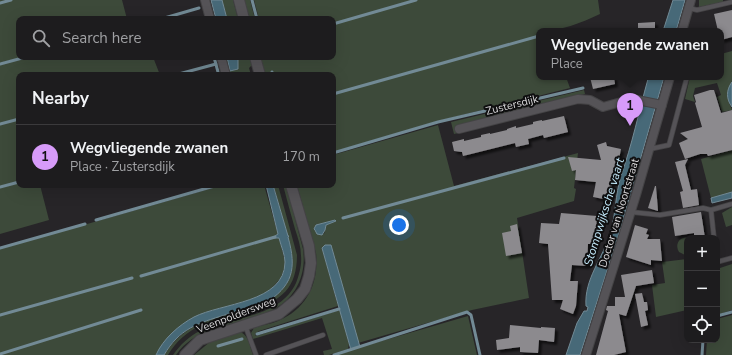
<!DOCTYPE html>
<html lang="en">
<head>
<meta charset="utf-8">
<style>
  body { margin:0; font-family:"Nunito Sans",sans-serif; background:#2a292b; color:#f1f3f6 }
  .controls { position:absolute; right:12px; bottom:12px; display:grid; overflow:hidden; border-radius:8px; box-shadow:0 4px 16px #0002 }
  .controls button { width:36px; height:36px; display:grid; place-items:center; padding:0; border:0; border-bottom:1px solid #3b3a3c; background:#1d1c1e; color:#f1f3f6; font:20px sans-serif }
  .you { position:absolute; left:399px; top:225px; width:14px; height:14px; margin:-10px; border:3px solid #fff; border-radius:50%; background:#1a73e8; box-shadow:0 0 0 6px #1a73e833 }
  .badge { display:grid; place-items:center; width:26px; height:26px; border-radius:50%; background:#d79bf9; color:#111; font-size:13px; font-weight:700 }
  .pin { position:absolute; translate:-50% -33px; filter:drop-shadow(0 1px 2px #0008) }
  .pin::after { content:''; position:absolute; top:21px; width:14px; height:12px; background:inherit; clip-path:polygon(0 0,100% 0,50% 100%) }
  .popup { position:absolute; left:536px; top:28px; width:188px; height:52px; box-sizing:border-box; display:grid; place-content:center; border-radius:8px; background:#1d1c1e; filter:drop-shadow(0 1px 3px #0005); font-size:13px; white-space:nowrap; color:#a0a1a4 }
  .popup b { font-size:15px; color:#f1f3f6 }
  .popup::after { content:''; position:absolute; left:50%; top:100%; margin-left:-8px; border:8px solid transparent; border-top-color:#1d1c1e }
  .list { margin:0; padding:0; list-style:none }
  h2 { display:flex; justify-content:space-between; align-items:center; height:52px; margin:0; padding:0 16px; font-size:17px }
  h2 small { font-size:13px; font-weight:400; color:#a0a1a4 }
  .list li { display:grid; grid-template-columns:26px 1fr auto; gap:12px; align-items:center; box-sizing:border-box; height:64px; padding:0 16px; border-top:1px solid #3b3a3c }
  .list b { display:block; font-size:15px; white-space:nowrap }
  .list p { margin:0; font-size:13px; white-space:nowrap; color:#a0a1a4 }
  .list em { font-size:13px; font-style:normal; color:#a0a1a4 }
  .icon { flex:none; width:22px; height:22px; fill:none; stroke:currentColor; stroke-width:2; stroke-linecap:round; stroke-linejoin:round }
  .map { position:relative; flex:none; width:732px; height:355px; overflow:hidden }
  .search { position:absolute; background:#1d1c1e; box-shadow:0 4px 16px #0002; left:16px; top:16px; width:320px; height:44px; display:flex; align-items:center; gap:10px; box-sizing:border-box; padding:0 14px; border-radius:8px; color:#a0a1a4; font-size:15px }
  .panel { position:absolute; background:#1d1c1e; box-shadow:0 4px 16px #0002; left:16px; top:72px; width:320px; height:116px; border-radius:8px }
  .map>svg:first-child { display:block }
</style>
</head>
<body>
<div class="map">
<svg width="732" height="355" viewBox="0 0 732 355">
  <defs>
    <filter id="shadow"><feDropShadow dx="3" dy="3" stdDeviation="1" flood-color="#0009"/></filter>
  </defs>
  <rect width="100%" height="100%" fill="#272528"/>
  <g fill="#3d4a3a" fill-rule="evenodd">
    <polygon points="0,0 122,0 127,19 19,19 19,57 23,57 0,63"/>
    <polygon points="222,0 233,0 238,19 227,19"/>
    <polygon points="244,0 250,0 255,19 250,19"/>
    <path d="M254,0H598L600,14C581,23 561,31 539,31V77H566L570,88L438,121L333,152V75H275L272,71L270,73V75H265L260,57H333V19H259Z"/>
    <polygon points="699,0 723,0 723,2 699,7"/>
    <path d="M732,51V82C729,87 728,97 729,103C730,106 732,108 732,110L722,112L717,97L721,95L717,83L695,88L693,96L695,102L685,99L690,77H721V54Z"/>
    <polygon points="28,57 153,57 160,75 19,75 19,185 40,185 49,220 0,234 0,65"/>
    <polygon points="223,57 227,57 231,71 238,69 238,57 249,57 252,65 249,68 251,75 228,75"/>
    <polygon points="584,90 585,94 457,126 458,133 454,134 451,122"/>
    <path d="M438,125L454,186L578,153L574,188L576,189L574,201L517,218L529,298L472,310L358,343L331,246L322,248L338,306L259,331L255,334L256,336L340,310L349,344L348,349L329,355H324L323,351L332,349L322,318L253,339L251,333L254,328C262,325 271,324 278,321C307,309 319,283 316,253L297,185H333V155ZM335,220L336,221L326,225L324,234L314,229L316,225Z"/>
    <polygon points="732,150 732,192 711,198 701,159"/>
    <polygon points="223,185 264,185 278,234 273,238 279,238 285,261 284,269 281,278 269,291 259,297 195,317 157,353 156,355 0,355 0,249"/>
    <path d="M273,185H278L297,255C297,293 276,303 243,313C229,317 215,321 201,325C187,332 176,341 168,355H164C185,319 228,314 264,304C298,283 296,264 286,230C282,215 278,200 273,185Z"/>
    <path d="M283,185H286L303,249C305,263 303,277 295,290C268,331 204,314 176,355H173C180,345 189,336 200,331C231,316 279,319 296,283C299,275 302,265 301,256C301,247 298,238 295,229C291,215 287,200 283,185Z"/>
    <polygon points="732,207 732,225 726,227 722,213"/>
    <path d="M687,237L691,238H687V256L679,252C675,245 678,238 687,237Z"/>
    <polygon points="687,259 687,310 656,317 652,285 665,283 662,262"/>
    <polygon points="732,264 732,310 717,315 717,269"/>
    <polygon points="732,315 732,355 706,355 707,340 717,340 717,319"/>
    <polygon points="468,316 477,355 337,355 354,349"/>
    <path d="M240,332C249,335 250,347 253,355H194L210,342Z"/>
  </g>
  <g fill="#476978" stroke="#728a95">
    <polygon points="211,0 222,0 227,19 216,19"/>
    <polygon points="673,0 685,0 676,31 663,31"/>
    <polygon points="227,57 238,57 238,69 230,71"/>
    <path d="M646,77H664L620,230L580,355H566L577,323L584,311H587L588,307L586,306C584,279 603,258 610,234C616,215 615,195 621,176C632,145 639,111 648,79Z"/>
    <path d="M732,82V107C726,99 726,90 732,82Z"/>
    <path d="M266,185H273L288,236H289L288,237C297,269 293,286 264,304C251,307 238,311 225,315C198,323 179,329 164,355H156C163,339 179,325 194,317C221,303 285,303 285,262C285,255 281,246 279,238H272L278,234Z"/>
    <polygon points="732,192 732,198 712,203 711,198"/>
    <polygon points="335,220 336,221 326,225 325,230 322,235 317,234 315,230 314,229 316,225"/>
    <polygon points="325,245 331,245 360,347 351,350 322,248"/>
  </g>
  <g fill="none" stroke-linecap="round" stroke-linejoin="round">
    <g stroke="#728a95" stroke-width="3">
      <polyline points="252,0 257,19"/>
      <polyline points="0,3 11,0"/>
      <polyline points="161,19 199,8"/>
      <polyline points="333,24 416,0"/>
      <polyline points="214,57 218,72"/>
      <polyline points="0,64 26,57"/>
      <polyline points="272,72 273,75"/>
      <polyline points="175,75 216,64"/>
      <polyline points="333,94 539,36"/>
      <polyline points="0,124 19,119"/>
      <polyline points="333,153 438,122 583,88"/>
      <polyline points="0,187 19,182"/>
      <polyline points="343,218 564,158"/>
      <polyline points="96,220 218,185"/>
      <polyline points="0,248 85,224"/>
      <polyline points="141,276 275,237"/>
      <polyline points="0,315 132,278"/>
      <polyline points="717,316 732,312"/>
      <polyline points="257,334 339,309"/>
      <polyline points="218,346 242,339"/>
      <polyline points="0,354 141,310"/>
      <polyline points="334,355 467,312 471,315 480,355"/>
      <polyline points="702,355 703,340"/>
    </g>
  </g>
  <g fill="#8c8a8e" filter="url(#shadow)">
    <polygon points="732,10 732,37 721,40 721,31 718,31 714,14"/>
    <polygon points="655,22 655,31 638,31 638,23"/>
    <polygon points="590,77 614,77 615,84 593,89"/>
    <polygon points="710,90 714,90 721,113 732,110 732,150 708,156 707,154 700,154 685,159 679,143 688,139 680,133 702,127 695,103 696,102 694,95"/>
    <polygon points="564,116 568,132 544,138 543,135 528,139 529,144 516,147 515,143 463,156 462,152 454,151 452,142 464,139 464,141 481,137 481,135 490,133 490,134 507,130 507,129 516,126 516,128 533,124 533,122 537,121 542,120 542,121"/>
    <polygon points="606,142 607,146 621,149 617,169 615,168 609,200 593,197 596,182 575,180 576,170 572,171 568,157 601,160 597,145"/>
    <polygon points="688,159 685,165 691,190 697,189 699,205 683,208 680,192 683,191 675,162"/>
    <polygon points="655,186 656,186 658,211 648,208"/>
    <polygon points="701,212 705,238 694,238 694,233 675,236 672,217"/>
    <polygon points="561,213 597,216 595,244 588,244 587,266 572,265 570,281 578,281 576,306 573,314 560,309 563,300 552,300 548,244 539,243 541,223 559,224"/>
    <polygon points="517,224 522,253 506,256 502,233 511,231 510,226"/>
    <polygon points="635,225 648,229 646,234 649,235 647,239 660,239 662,261 651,260 651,265 626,257"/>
    <polygon points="652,270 654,283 636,286 626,316 619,314 626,352 614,355 596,355 608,311 606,310 607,306 615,306 615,297 625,297 621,275"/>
    <polygon points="642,293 644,302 647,302 648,310 645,311 648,325 641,327 635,294"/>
    <polygon points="510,325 541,328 541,327 555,328 554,342 539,340 538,353 520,352 520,347 497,350 496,340 509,338"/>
  </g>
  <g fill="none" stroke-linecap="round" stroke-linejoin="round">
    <defs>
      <g id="service">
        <polyline points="689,8 697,10 732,2"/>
        <polyline points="650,149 669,145 687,77"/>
        <polyline points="711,210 714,238"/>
        <polyline points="631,212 660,215 703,208 711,210 732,204"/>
        <polyline points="717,262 732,258"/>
        <polyline points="245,325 256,355"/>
        <polyline points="266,355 323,335"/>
      </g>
      <g id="minor">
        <polyline points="205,0 210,19"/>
        <polyline points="682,31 691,0"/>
        <polyline points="221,57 226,75"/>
        <polyline points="459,129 578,99 590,100 603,107 632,99 662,105"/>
        <polyline points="586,355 636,195 670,77"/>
      </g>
      <g id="tertiary">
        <polyline points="239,0 244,19"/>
        <polyline points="255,57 260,75"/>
        <polyline points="185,355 200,340 279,314 297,299 305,289 309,276 311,263 309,246 291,185"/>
      </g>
    </defs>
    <use href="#service" stroke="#444345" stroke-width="5.5"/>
    <use href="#minor" stroke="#444345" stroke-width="10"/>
    <use href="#tertiary" stroke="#444345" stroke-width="12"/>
    <use href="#service" stroke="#555357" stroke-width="4"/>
    <use href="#minor" stroke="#555357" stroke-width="8"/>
    <use href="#tertiary" stroke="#555357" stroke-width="10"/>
  </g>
  <g text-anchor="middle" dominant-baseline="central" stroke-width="4" stroke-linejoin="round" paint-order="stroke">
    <g font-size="11" fill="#d7d6d8" stroke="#0f0f10">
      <text transform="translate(512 105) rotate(-14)">Zustersdijk</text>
      <text transform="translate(619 213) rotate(-73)">Doctor van Noortstraat</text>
      <text transform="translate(236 315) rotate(-21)">Veenpoldersweg</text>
    </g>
    <g font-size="12" font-style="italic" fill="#c4eafb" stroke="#0f0f10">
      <text transform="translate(604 212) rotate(-73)">Stompwijksche vaart</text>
    </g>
  </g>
</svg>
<div class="controls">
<button>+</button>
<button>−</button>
<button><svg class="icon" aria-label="locate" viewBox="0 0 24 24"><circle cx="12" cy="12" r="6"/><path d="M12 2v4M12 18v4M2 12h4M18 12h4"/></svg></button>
</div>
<div class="you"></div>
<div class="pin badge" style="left:630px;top:126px">1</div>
<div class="popup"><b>Wegvliegende zwanen</b>Place</div>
<div class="search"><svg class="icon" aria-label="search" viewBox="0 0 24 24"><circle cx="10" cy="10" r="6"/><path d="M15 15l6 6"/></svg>Search here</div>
<section class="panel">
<h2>Nearby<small></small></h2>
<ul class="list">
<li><span class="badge">1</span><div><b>Wegvliegende zwanen</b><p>Place · Zustersdijk</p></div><em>170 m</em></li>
</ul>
</section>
</div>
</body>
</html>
